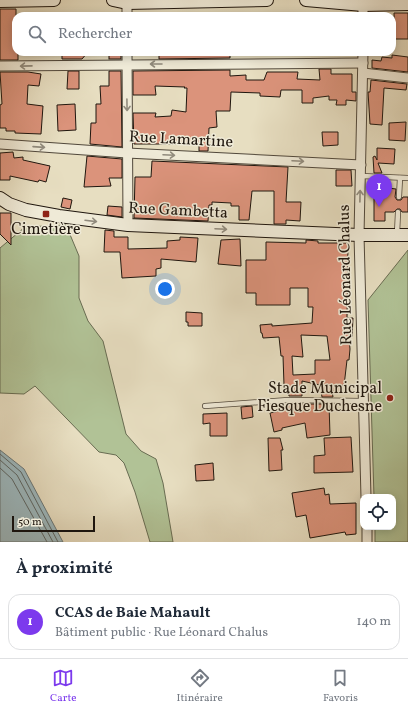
<!DOCTYPE html>
<html lang="fr">
<head>
<meta charset="utf-8">
<style>
  body { margin:0; font-family:Vollkorn,serif; background:#f6f6f7; color:#1f2937 }
  .controls { position:absolute; right:12px; bottom:12px; display:grid; overflow:hidden; border-radius:8px; box-shadow:0 2px 10px #0003 }
  .controls button { width:36px; height:36px; display:grid; place-items:center; padding:0; border:0; border-bottom:1px solid #e0e1e3; background:#fff; color:#1f2937; font:20px sans-serif }
  .scale { position:absolute; left:12px; bottom:10px; width:83px; box-sizing:border-box; padding-left:4px; border:2px solid #1f160e; border-top:0; font-size:11px; line-height:14px; white-space:nowrap; color:#1f160e; -webkit-text-stroke:3px #efead7; paint-order:stroke }
  .you { position:absolute; left:165px; top:289px; width:14px; height:14px; margin:-10px; border:3px solid #fff; border-radius:50%; background:#1a73e8; box-shadow:0 0 0 6px #1a73e833 }
  .badge { display:grid; place-items:center; width:26px; height:26px; border-radius:50%; background:#7c3aed; color:#fff; font-size:13px; font-weight:700 }
  .pin { position:absolute; translate:-50% -33px; filter:drop-shadow(0 1px 2px #0008) }
  .pin::after { content:''; position:absolute; top:21px; width:14px; height:12px; background:inherit; clip-path:polygon(0 0,100% 0,50% 100%) }
  .list { margin:0; padding:0; list-style:none }
  h2 { display:flex; justify-content:space-between; align-items:center; height:52px; margin:0; padding:0 16px; font-size:17px }
  h2 small { font-size:13px; font-weight:400; color:#747a83 }
  .list li { display:grid; grid-template-columns:26px 1fr auto; gap:12px; align-items:center; box-sizing:border-box; height:56px; margin:0 8px 8px; padding:0 8px; border:1px solid #e0e1e3; border-radius:12px }
  .list b { display:block; font-size:15px; white-space:nowrap }
  .list p { margin:0; font-size:13px; white-space:nowrap; color:#747a83 }
  .list em { font-size:13px; font-style:normal; color:#747a83 }
  .icon { flex:none; width:22px; height:22px; fill:none; stroke:currentColor; stroke-width:2; stroke-linecap:round; stroke-linejoin:round }
  .map { position:relative; flex:none; width:408px; height:542px; overflow:hidden }
  .search { position:absolute; background:#fff; box-shadow:0 2px 10px #0003; left:12px; right:12px; top:12px; height:44px; display:flex; align-items:center; gap:10px; box-sizing:border-box; padding:0 14px; border-radius:12px; color:#747a83; font-size:15px }
  .sheet { height:116px; background:#fff }
  nav { display:flex; justify-content:space-around; align-items:center; box-sizing:border-box; height:56px; border-top:1px solid #e0e1e3; background:#fff; font-size:11px; color:#747a83 }
  nav a { display:grid; justify-items:center; gap:2px }
  nav .on { color:#7c3aed }
  .map>svg:first-child { display:block }
</style>
</head>
<body>
<div class="map">
<svg width="408" height="542" viewBox="0 0 408 542">
  <rect width="100%" height="100%" fill="#e7dec1"/>
  <filter id="stains"><feTurbulence type="fractalNoise" baseFrequency=".005" numOctaves="4"/><feColorMatrix values="0 0 0 0 .2 0 0 0 0 .09 0 0 0 0 .02 0 0 0 .5 -.17"/></filter>
  <radialGradient id="worn" r=".72"><stop offset=".6" stop-color="#630" stop-opacity="0"/><stop offset="1" stop-color="#630" stop-opacity=".3"/></radialGradient>
  <g fill="#b1c296" stroke="#686c52">
    <polygon points="66,225 79,256 79,298 88,321 103,341 126,434 141,451 156,459 163,483 173,542 150,542 135,492 124,463 116,455 99,452 35,386 24,394 0,393 0,248 25,227"/>
    <polygon points="408,250 408,542 375,542 375,527 393,527 393,497 374,497 368,300"/>
  </g>
  <polygon fill="#9db9bf" stroke="#6b7878" points="0,450 24,469 63,542 0,542"/>
  <g fill="none" stroke-linecap="round" stroke-linejoin="round">
    <g stroke="#5e6866" stroke-width="1">
      <polyline points="0,454 21,472 58,542"/>
      <polyline points="0,460 17,475 53,542"/>
      <polyline points="0,468 12,479 47,542"/>
    </g>
  </g>
  <g fill="#db937b" stroke="#1f160e" fill-rule="evenodd">
    <polygon points="0,9 16,9 16,52 18,52 18,60 0,60"/>
    <polygon points="394,13 408,13 408,39 395,39"/>
    <polygon points="62,52 88,52 82,59 62,59"/>
    <rect x="109" y="52" width="12" height="7"/>
    <polygon points="159,52 230,52 230,58 159,59"/>
    <polygon points="392,55 408,57 408,72 372,68 372,60 381,61 382,57 392,58"/>
    <polygon points="319,69 331,69 331,74 352,74 352,92 356,92 356,101 346,100 346,105 336,105 337,100 329,100 329,96 313,98 313,103 302,103 302,90 281,90 280,97 260,96 260,93 231,92 230,111 216,111 217,127 209,128 208,151 199,151 199,146 195,144 134,144 133,113 156,113 155,117 171,116 172,110 186,112 187,88 184,88 185,87 155,86 156,95 133,95 133,71 230,70 230,76 246,75 246,80 264,80 267,72 298,72 297,79 320,80"/>
    <polygon points="68,71 79,71 79,89 67,89"/>
    <polygon points="109,71 121,71 122,147 90,144 91,123 96,123 96,104 101,104 100,86 109,86"/>
    <polygon points="0,72 28,72 41,74 39,86 28,85 27,104 43,106 41,134 15,133 15,131 6,131 6,128 0,128 0,105 2,104"/>
    <polygon points="371,80 407,84 406,90 384,88 382,125 370,124 368,92 370,92"/>
    <polygon points="75,104 76,130 58,131 57,105"/>
    <polygon points="406,122 405,141 389,140 389,123"/>
    <polygon points="322,132 338,132 338,145 323,146"/>
    <polygon points="377,148 395,149 394,164 378,163 382,173 374,173 373,157 375,156 377,160"/>
    <polygon points="13,152 14,158 23,157 23,160 50,166 46,182 39,180 38,182 10,176 10,180 0,180 0,153"/>
    <polygon points="87,156 122,159 122,178 109,178 111,186 84,187"/>
    <polygon points="152,161 288,167 286,202 301,202 300,221 286,220 286,224 274,224 274,191 252,191 249,220 239,220 239,206 231,206 231,203 212,202 212,205 209,205 208,221 134,218 135,177 151,177"/>
    <polygon points="336,170 351,170 352,186 336,186"/>
    <polygon points="375,180 385,181 388,188 396,189 395,197 397,200 401,200 403,197 408,197 408,212 402,212 400,209 397,209 394,212 385,212 385,221 374,221 374,193 376,193"/>
    <polygon points="63,198 72,200 70,209 61,207"/>
    <polygon points="108,206 122,207 122,217 107,215"/>
    <polygon points="0,213 11,213 11,245 0,234"/>
    <polygon points="105,230 114,231 114,237 128,237 128,249 167,248 167,241 180,240 180,237 198,238 196,262 161,259 161,268 156,269 156,276 122,278 120,252 104,252"/>
    <polygon points="240,239 241,266 218,264 221,240"/>
    <path d="M306,240L318,241V243H348L347,318H353L352,337H349L350,349L349,360H347L344,386L342,385L341,392L332,391L333,397H322L320,385L302,381V396H289L288,385H284L283,356H281L279,337L263,338L262,333H261L260,325L272,324V326L312,323L313,307H308V288H290V305H256V293H246V260H266V242L306,243ZM301,335L327,336L330,360H315V374L293,375L292,356L303,357Z"/>
    <polygon points="186,312 202,313 202,326 188,326 188,322 186,322"/>
    <polygon points="289,404 329,404 330,435 307,438 305,423 282,428 282,430 274,432 270,413 279,411 279,407"/>
    <polygon points="252,406 253,417 242,419 241,407"/>
    <polygon points="227,413 227,436 210,436 210,423 203,424 203,414"/>
    <polygon points="351,437 353,472 314,473 314,456 325,455 324,438"/>
    <polygon points="268,438 280,438 283,450 281,450 282,470 269,471"/>
    <polygon points="213,463 214,480 196,481 195,465"/>
    <polygon points="324,488 325,495 329,494 330,504 356,503 356,534 346,535 345,532 310,538 306,515 296,517 292,493"/>
  </g>
  <g fill="none" stroke-linecap="round" stroke-linejoin="round">
    <defs>
      <g id="lane">
        <polyline points="361,176 408,178"/>
        <polyline points="399,197 400,178"/>
        <polyline points="397,234 398,212"/>
        <polyline points="205,406 288,400 364,401"/>
      </g>
      <g id="street">
        <polyline points="127,16 127,3"/>
        <polyline points="363,16 363,5"/>
        <polyline points="127,52 128,225"/>
        <polyline points="363,52 359,235 366,497"/>
        <polyline points="0,66 363,63"/>
        <polyline points="363,73 408,78"/>
        <polyline points="0,144 127,153 361,165"/>
        <polyline points="367,527 367,542"/>
      </g>
      <g id="secondary">
        <polyline points="113,0 127,3 267,0"/>
        <polyline points="306,0 363,5 408,4"/>
        <polyline points="0,1 54,0"/>
        <polyline points="0,198 9,204 26,210 59,216 128,225 359,235 408,235"/>
      </g>
    </defs>
    <use href="#lane" stroke="#51483b" stroke-width="6"/>
    <use href="#street" stroke="#51483b" stroke-width="11"/>
    <use href="#secondary" stroke="#1f160e" stroke-width="14"/>
    <use href="#lane" stroke="#efead7" stroke-width="4.5"/>
    <use href="#street" stroke="#efead7" stroke-width="9"/>
    <use href="#secondary" stroke="#efead7" stroke-width="12"/>
  </g>
  <defs><path id="oneway-shaft" d="M-6 0H5M1.5-3L5.5 0L1.5 3" fill="none" stroke-width="1.6" stroke-linecap="round" stroke-linejoin="round"/></defs>
  <g stroke="#918b7d">
    <use href="#oneway-shaft" transform="translate(156 64) rotate(180)"/>
    <use href="#oneway-shaft" transform="translate(26 66) rotate(179)"/>
    <use href="#oneway-shaft" transform="translate(127 105) rotate(89)"/>
    <use href="#oneway-shaft" transform="translate(39 147) rotate(4)"/>
    <use href="#oneway-shaft" transform="translate(169 155) rotate(3)"/>
    <use href="#oneway-shaft" transform="translate(298 161) rotate(3)"/>
    <use href="#oneway-shaft" transform="translate(360 196) rotate(-89)"/>
    <use href="#oneway-shaft" transform="translate(91 221) rotate(7)"/>
    <use href="#oneway-shaft" transform="translate(221 229) rotate(3)"/>
  </g>
  <g fill="#8f2418" stroke="#efead7" stroke-width="1.5">
    <rect x="42" y="210" width="8" height="8" rx="2"/>
    <circle cx="390" cy="398" r="4"/>
  </g>
  <g text-anchor="middle" dominant-baseline="central" stroke-width="3" stroke-linejoin="round" paint-order="stroke">
    <g font-size="16" fill="#1f160e" stroke="#efead7">
      <text transform="translate(181 140) rotate(3)">Rue Lamartine</text>
      <text transform="translate(178 211) rotate(3)">Rue Gambetta</text>
      <text transform="translate(346 275) rotate(-91)">Rue Léonard Chalus</text>
    </g>
    <g font-size="16" fill="#1f160e" stroke="#efead7">
      <text x="46" y="230">Cimetière</text>
      <text x="382" y="389" text-anchor="end">Stade Municipal<tspan x="382" dy="18">Fiesque Duchesne</tspan></text>
    </g>
  </g>
  <rect width="100%" height="100%" filter="url(#stains)"/>
  <rect width="100%" height="100%" fill="url(#worn)"/>
</svg>
<div class="controls">
<button><svg class="icon" aria-label="locate" viewBox="0 0 24 24"><circle cx="12" cy="12" r="6"/><path d="M12 2v4M12 18v4M2 12h4M18 12h4"/></svg></button>
</div>
<div class="scale">50 m</div>
<div class="you"></div>
<div class="pin badge" style="left:379px;top:207px">1</div>
<div class="search"><svg class="icon" aria-label="search" viewBox="0 0 24 24"><circle cx="10" cy="10" r="6"/><path d="M15 15l6 6"/></svg>Rechercher</div>
</div>
<section class="sheet">
<h2>À proximité<small></small></h2>
<ul class="list">
<li><span class="badge">1</span><div><b>CCAS de Baie Mahault</b><p>Bâtiment public · Rue Léonard Chalus</p></div><em>140 m</em></li>
</ul>
</section>
<nav>
<a class="on"><svg class="icon" aria-label="map" viewBox="0 0 24 24"><path d="M3 6l6-2 6 2 6-2v14l-6 2-6-2-6 2zM9 4v14M15 6v14"/></svg>Carte</a>
<a><svg class="icon" aria-label="directions" viewBox="0 0 24 24"><path d="M12 3l9 9-9 9-9-9zM9 14v-3h6M13 9l2 2-2 2"/></svg>Itinéraire</a>
<a><svg class="icon" aria-label="saved" viewBox="0 0 24 24"><path d="M7 4h10v16l-5-4-5 4z"/></svg>Favoris</a>
</nav>
</body>
</html>
